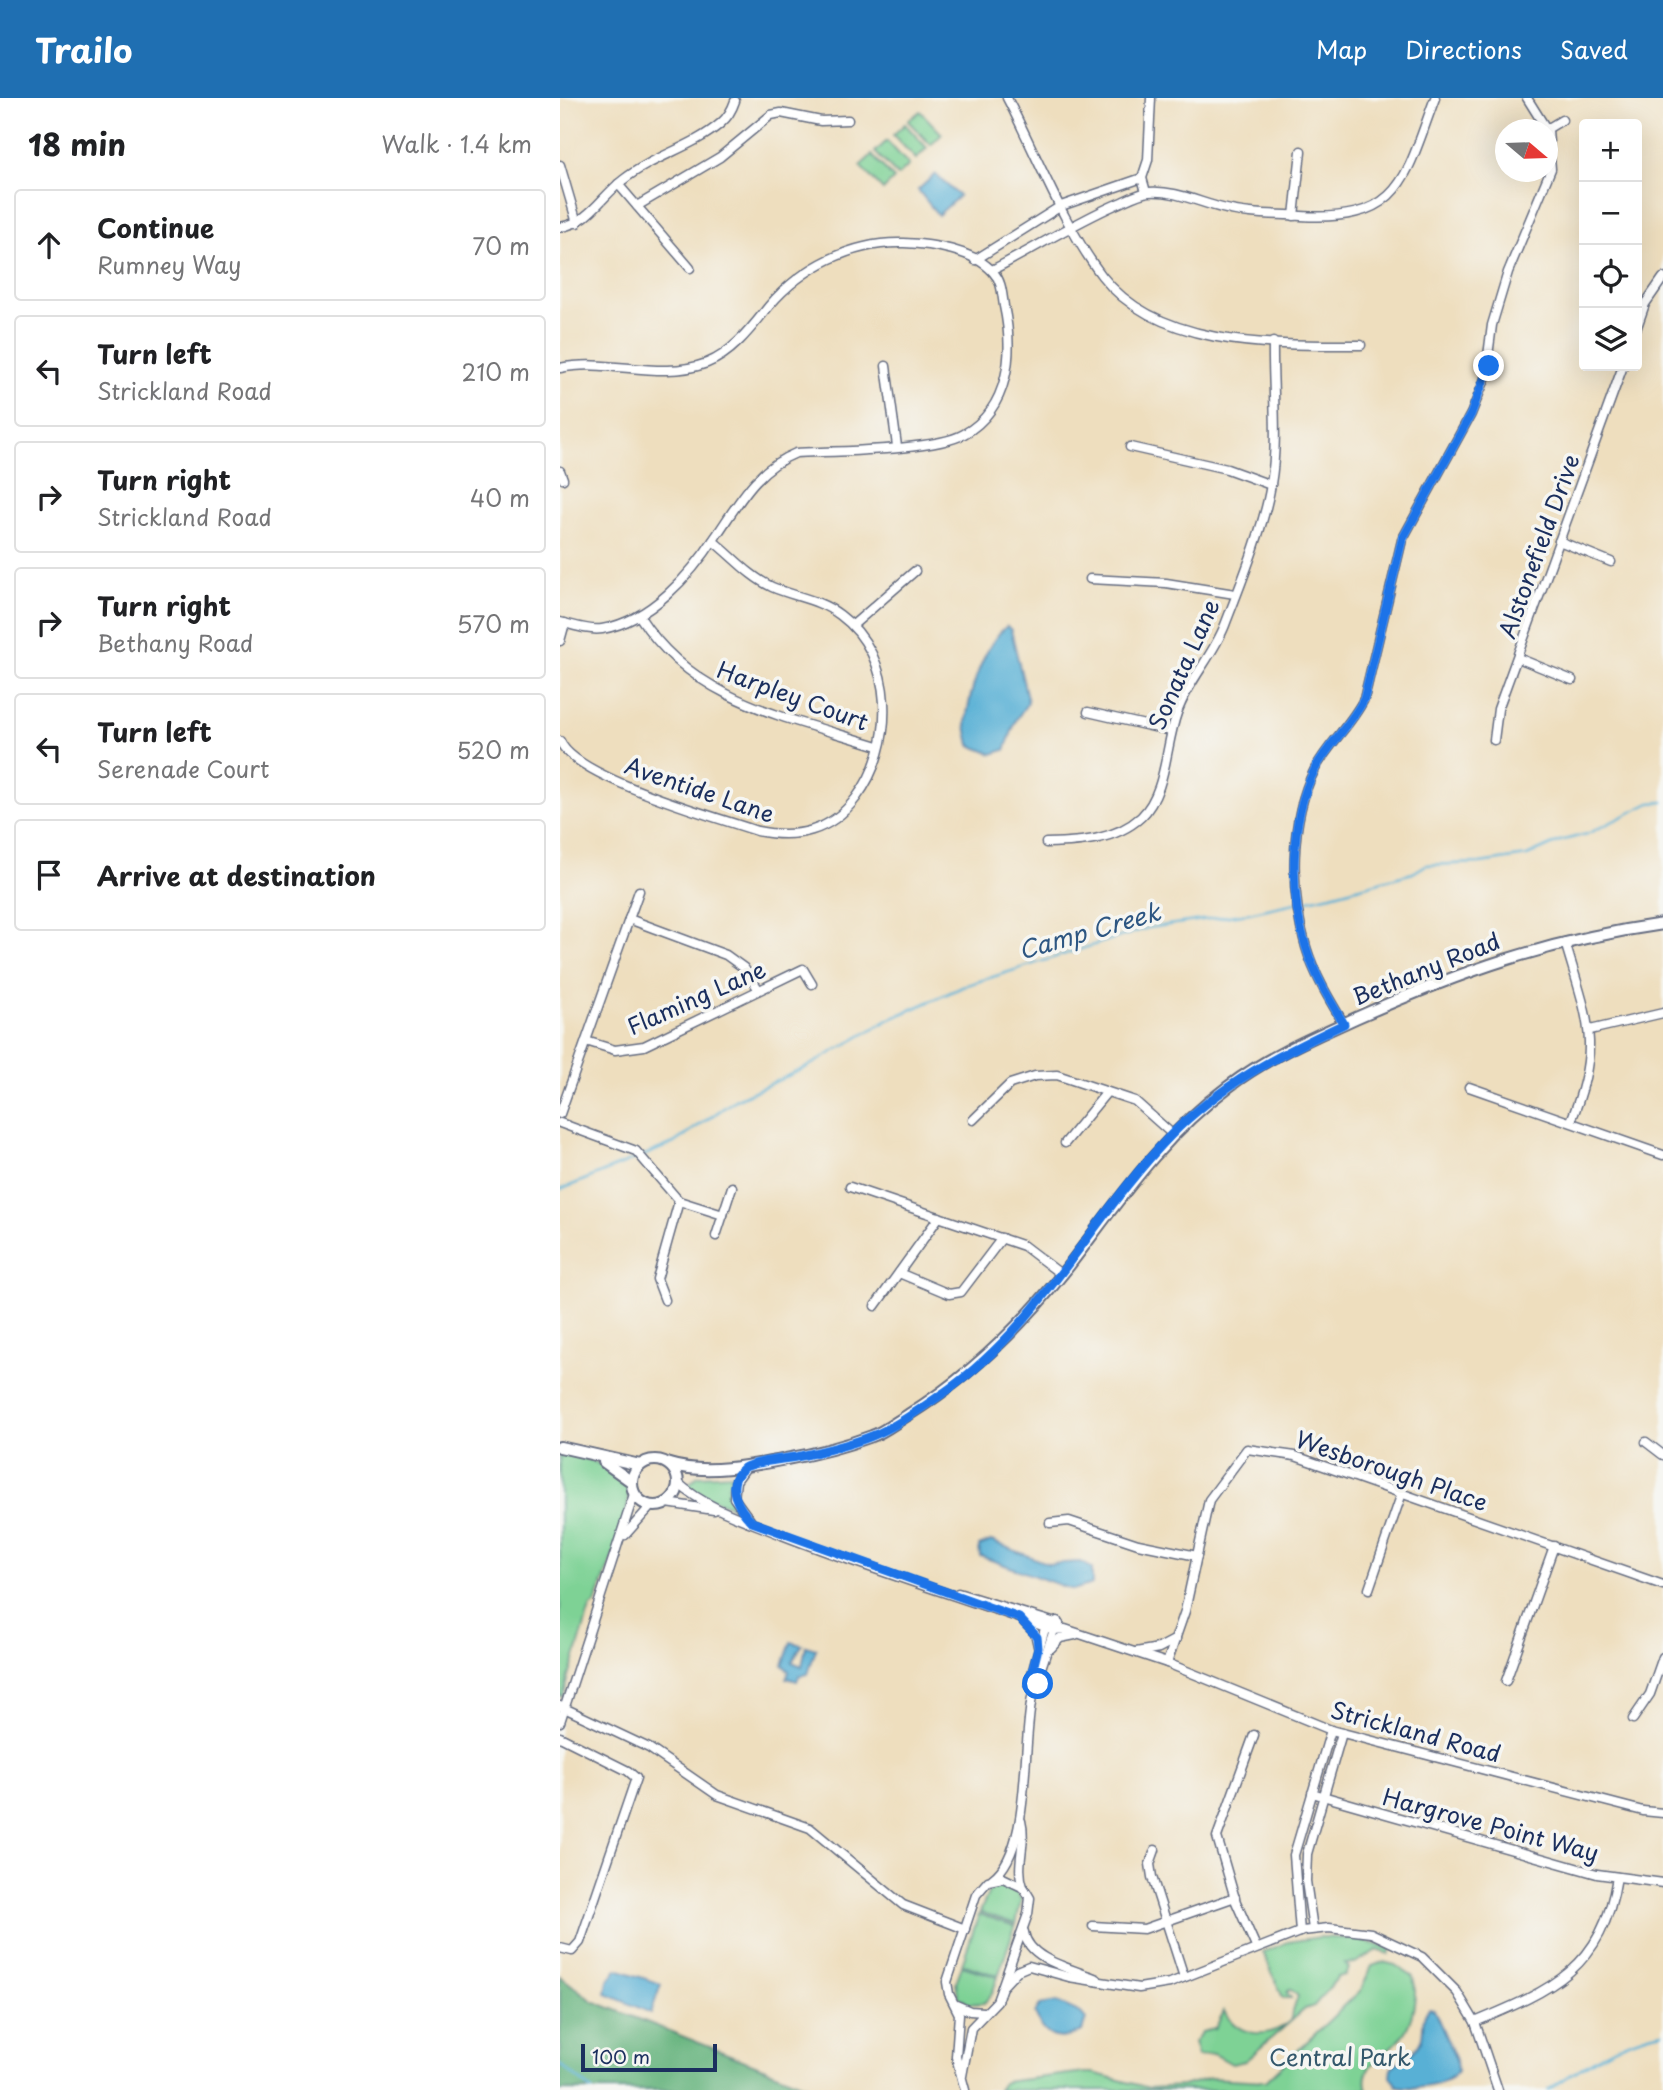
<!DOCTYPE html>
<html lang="en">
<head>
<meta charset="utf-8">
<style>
  body { margin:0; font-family:"Playpen Sans",sans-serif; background:#f6f6f6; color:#202124 }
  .controls { position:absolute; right:21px; top:21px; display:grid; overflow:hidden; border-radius:7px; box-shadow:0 7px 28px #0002 }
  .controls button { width:63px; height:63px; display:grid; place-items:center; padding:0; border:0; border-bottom:2px solid #e0e0e0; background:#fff; color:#202124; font:35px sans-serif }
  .compass { position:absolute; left:935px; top:21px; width:63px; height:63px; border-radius:50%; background:#fff; box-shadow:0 7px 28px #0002; rotate:109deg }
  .scale { position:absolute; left:21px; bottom:18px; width:136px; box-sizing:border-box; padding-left:7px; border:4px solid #1b2f5e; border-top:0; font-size:19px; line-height:24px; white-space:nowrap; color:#1b2f5e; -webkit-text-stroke:5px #f6f6f2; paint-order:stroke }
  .stop { position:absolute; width:21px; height:21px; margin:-16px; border:5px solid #1a73e8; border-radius:50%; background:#fff }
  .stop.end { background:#1a73e8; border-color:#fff; box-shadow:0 2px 7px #0008 }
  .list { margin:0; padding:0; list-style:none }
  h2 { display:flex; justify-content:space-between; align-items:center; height:91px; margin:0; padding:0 28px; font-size:30px }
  h2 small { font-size:23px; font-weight:400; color:#757577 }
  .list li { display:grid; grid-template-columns:46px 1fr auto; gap:21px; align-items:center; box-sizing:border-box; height:112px; margin:0 14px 14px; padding:0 14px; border:2px solid #e0e0e0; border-radius:7px }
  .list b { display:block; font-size:26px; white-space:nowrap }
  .list p { margin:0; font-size:23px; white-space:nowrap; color:#757577 }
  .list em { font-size:23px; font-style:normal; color:#757577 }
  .icon { flex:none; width:38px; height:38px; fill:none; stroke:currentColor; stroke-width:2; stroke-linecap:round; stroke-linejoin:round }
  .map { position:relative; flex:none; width:1103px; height:1992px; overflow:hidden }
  header { display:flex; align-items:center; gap:42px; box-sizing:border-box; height:98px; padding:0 35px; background:#1f6fb2; color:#fff }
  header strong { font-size:33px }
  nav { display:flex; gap:38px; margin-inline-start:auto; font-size:24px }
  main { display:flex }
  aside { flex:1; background:#fff }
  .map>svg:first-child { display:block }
</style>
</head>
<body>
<header>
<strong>Trailo</strong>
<nav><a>Map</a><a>Directions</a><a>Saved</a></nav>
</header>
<main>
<aside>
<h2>18 min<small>Walk · 1.4 km</small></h2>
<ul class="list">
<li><svg class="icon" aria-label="ahead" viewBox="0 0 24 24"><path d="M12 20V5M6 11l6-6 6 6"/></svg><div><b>Continue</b><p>Rumney Way</p></div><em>70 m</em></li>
<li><svg class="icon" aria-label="left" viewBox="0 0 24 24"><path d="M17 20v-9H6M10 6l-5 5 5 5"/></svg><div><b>Turn left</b><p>Strickland Road</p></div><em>210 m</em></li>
<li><svg class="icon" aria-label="right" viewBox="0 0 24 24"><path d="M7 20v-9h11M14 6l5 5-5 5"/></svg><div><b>Turn right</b><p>Strickland Road</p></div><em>40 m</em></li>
<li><svg class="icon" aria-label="right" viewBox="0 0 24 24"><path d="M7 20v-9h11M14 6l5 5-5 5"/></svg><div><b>Turn right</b><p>Bethany Road</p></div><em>570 m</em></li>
<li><svg class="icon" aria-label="left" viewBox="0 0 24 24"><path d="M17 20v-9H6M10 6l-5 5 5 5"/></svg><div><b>Turn left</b><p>Serenade Court</p></div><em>520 m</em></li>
<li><svg class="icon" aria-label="arrive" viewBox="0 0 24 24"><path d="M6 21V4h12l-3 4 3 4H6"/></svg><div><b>Arrive at destination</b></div></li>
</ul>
</aside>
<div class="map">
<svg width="1103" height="1992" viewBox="0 0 1103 1992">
  <rect width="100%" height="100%" fill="#f6f6f2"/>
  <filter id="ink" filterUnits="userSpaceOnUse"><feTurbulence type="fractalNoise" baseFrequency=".0143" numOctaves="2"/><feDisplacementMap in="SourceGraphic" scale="14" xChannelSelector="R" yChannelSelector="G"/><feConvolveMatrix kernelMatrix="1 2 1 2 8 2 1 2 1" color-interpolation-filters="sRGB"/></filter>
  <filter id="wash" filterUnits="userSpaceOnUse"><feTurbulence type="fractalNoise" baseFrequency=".00686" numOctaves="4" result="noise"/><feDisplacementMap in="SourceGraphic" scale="28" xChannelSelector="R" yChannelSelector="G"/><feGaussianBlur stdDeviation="1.57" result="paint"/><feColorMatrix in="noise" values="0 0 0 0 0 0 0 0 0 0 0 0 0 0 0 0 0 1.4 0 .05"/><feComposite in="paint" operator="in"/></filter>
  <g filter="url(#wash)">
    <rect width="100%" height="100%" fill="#eedebe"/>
    <g fill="#7ed295" stroke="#4c807a" stroke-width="2">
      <polygon points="360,13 382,36 371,47 348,23"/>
      <polygon points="345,26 367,50 356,61 333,37"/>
      <polygon points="327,43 349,67 338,78 315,54"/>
      <polygon points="312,57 334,81 323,92 300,68"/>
      <path d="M0,1355C19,1358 58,1368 67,1387C76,1407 43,1483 35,1506L30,1510L3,1599L0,1598Z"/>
      <polygon points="172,1376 168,1388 171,1408 142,1398 127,1388 138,1378"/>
      <polygon points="444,1787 456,1793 461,1802 456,1826 420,1814 429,1793"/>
      <polygon points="419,1816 455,1828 438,1878 402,1866"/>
      <path d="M760,1839L797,1841L831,1851L829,1856L817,1852L795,1865L785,1866L789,1870L785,1877L778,1879L754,1908L745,1911L685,1963L672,1966L654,1956L638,1958L634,1944L642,1934L655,1931L664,1913C678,1939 708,1942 730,1923L738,1898L730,1891L727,1895L731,1900H723L703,1854L728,1844Z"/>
      <path d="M823,1864L835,1867L853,1879C858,1896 853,1925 841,1939C829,1955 798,1966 807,1992H438L444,1984L517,1975H533L589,1990L623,1988L650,1980L706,1983L801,1892L812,1868Z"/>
      <polygon points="402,1868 438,1879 432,1896 424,1905 409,1906 398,1898 396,1884"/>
    </g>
    <polygon fill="#66b47e" stroke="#40726e" stroke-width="2" points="0,1878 33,1903 259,1992 0,1992"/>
    <g fill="#58b0d5" stroke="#3a709a" stroke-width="2">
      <polygon points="375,76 399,98 378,117 358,92"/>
      <path d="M447,528L451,532L468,604L456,622L445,652L432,656L410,647C409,640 406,632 406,625C409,595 423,547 447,528Z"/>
      <polygon points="431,1443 488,1466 520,1464 532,1470 532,1486 513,1492 420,1458 419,1448"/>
      <polygon points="231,1544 242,1547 232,1564 242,1568 246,1548 256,1551 248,1576 239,1578 237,1583 227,1580 229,1573 223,1567"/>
      <polygon points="57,1871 101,1886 91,1915 46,1896 48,1883"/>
      <path d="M497,1904L521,1915L526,1921L522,1933C498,1946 484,1940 475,1915L480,1907Z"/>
      <path d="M869,1911L874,1912L896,1962L897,1974C883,1990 856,1991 837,1988L830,1978L831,1970C840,1960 855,1957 861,1943C865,1932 860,1920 869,1911Z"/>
    </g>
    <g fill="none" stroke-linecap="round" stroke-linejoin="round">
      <g stroke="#58b0d5" stroke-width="2.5">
        <polyline points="0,1092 114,1045 175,1002 247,969 330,921 407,887 588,830 689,815 771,797 853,775 866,767 920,765 967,758 1000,743 1027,736 1090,705 1103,704"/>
        <polyline points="0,1966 32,1992"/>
        <path d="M988,1992C1024,1968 1060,1941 1103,1934"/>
      </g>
    </g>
  </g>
  <g filter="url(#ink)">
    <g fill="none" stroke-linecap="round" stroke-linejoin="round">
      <defs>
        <g id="minor">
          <path d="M447,0C477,57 503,127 542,178C599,251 717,247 801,247"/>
          <polyline points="967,0 987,32"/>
          <polyline points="987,31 1002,22"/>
          <polyline points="0,67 17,125"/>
          <polyline points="58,86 130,170"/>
          <polyline points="586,94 582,80 588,62 591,0"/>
          <polyline points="77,108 160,59 211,17 221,15 261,23 288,22"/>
          <polyline points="734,118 741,53"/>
          <path d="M0,129C29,125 41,99 63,82C93,58 132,50 161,25C168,19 172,12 175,3"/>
          <polyline points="415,162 501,108 582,80"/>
          <path d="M432,172C474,151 512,126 555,107C565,103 578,95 589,94C614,92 638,104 662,110C688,117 714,116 741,118C842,124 845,80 875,0"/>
          <polyline points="1077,229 1085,206 1103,180"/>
          <polyline points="326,268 337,348"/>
          <path d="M0,270C50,260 99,283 147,265C173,255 192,229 209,208C242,169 293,143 344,145C371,146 414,152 433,174C442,183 442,196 444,208C454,254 450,310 404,336C375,353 275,353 236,355C196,371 180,403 156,438C131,477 90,523 42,531C29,533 13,527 0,524"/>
          <polyline points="570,349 667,371 711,387"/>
          <polyline points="0,373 3,381"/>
          <polyline points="999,443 1051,464"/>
          <polyline points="530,481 606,485 675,496"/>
          <path d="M80,519C134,604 227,619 318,648"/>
          <polyline points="293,527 355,473"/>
          <polyline points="0,543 5,525"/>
          <polyline points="958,560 1012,582"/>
          <polyline points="528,614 611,633"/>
          <polyline points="934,642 938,611 1063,268"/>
          <path d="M0,643C15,680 156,719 197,733C237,741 270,734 296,700C336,648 336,558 280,517C259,501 235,499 212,489C190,479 172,458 153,443"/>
          <path d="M486,745C518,744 555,743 581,719C607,694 605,648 617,615C628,583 653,558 665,527C680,488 705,426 711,386C719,340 712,290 713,244"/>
          <polyline points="69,821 166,857 184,870 199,892"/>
          <path d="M1005,844C1027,920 1043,946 1011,1023"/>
          <path d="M784,926C769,901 754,876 746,849C730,795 729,722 755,671C769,645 791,627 804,601L842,442L911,316L925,281L932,227L948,174L991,71L988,32"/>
          <polyline points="1030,932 1103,915"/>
          <polyline points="26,943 55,952 84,948 243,871 252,886"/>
          <polyline points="909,989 1103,1057"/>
          <polyline points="0,1016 79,793"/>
          <polyline points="413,1022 450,986 475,978 497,977 575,1003 612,1036"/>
          <polyline points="0,1025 76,1053 119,1103 163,1117"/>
          <polyline points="505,1045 547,994"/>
          <polyline points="290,1089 464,1148 502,1177"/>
          <polyline points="156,1138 172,1089"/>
          <polyline points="339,1175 389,1196 401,1194 442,1140"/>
          <polyline points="105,1202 97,1181 119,1103"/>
          <polyline points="315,1208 379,1119"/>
          <polyline points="1086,1344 1103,1357"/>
          <polyline points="187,1368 176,1383 174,1400 190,1422"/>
          <path d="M118,1385C147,1411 186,1422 222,1437C312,1472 404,1500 494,1532L505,1531L607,1565L771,1632L1083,1713L1103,1715"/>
          <polyline points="107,1405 154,1412"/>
          <polyline points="490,1425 509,1423 578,1446 637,1458"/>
          <polyline points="65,1437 91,1408"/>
          <polyline points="809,1491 842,1395"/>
          <polyline points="398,1495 499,1526"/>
          <polyline points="464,1524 475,1535 478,1548"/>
          <polyline points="491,1550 500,1540 515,1537"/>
          <polyline points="576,1554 599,1550 616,1541"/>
          <polyline points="607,1565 625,1513 649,1402 687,1351 735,1358 1103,1487"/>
          <polyline points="946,1583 994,1448"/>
          <polyline points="474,1593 469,1586 486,1527"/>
          <polyline points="0,1608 89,1650 157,1697 250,1730 343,1807 405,1831"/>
          <polyline points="1073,1621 1090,1596 1103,1559"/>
          <polyline points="0,1624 74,1396"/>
          <polyline points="694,1637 657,1739 676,1804 696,1849"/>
          <polyline points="0,1639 68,1673 76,1680 20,1844 12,1853 0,1850"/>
          <polyline points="752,1695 1037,1776 1103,1785"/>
          <path d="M461,1723C467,1746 455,1766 463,1789"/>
          <polyline points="595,1752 590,1766 592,1779 624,1879"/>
          <path d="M432,1781C473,1752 461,1642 473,1595C480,1572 489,1547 497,1523"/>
          <polyline points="533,1828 584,1831 675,1799"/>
          <polyline points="753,1831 746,1783 747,1756 782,1635"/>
          <path d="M464,1834C468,1862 513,1871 537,1881"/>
          <polyline points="740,1834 734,1757 771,1632"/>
          <polyline points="443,1888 457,1873 469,1868 509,1879 579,1890 610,1885 742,1833 769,1830 811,1835 862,1859 897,1894 915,1924 938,1992"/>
          <polyline points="396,1907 410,1913 424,1914"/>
          <path d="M915,1924C992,1892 1043,1870 1057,1779"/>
          <polyline points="402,1978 411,1930 437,1903 468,1816 470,1800 464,1790 443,1780 428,1783 416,1797 387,1884 389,1896 399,1916 396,1959 405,1992"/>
        </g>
        <g id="tertiary">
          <polyline points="0,1349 80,1367"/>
          <circle cx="95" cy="1385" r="23"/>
          <polyline points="44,1364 72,1384"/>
          <path d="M109,1366C144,1377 191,1368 226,1361C255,1356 285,1348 312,1338C324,1334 336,1324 348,1317C409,1279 459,1231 504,1174C555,1108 600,1039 668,989C707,959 754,939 798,919C902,873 990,842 1103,826"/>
        </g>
      </defs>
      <use href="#minor" stroke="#656c80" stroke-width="11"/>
      <use href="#tertiary" stroke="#656c80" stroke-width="14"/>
      <use href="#minor" stroke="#fff" stroke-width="8"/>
      <use href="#tertiary" stroke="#fff" stroke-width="10"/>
    </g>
  </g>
  <g fill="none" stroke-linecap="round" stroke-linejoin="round" filter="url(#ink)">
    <path stroke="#1a73e8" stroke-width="9" d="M478,1586L474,1593L469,1587L478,1550L477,1539L459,1520L192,1424C179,1411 163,1386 184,1370C194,1363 228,1361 241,1358C264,1353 290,1347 312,1338C336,1329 363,1309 385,1294C481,1227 531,1119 611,1037C661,986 721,956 784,926C769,901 754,876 746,849C729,795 729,722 755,671C769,645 791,627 804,601L842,442L911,316L929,268"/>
  </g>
  <g text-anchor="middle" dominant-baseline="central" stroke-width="7" stroke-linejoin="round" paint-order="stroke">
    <g font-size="23" fill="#1b2f5e" stroke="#f6f6f2">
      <text transform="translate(978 448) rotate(-70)">Alstonefield Drive</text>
      <text transform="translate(623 566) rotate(-66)">Sonata Lane</text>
      <text transform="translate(233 597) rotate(20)">Harpley Court</text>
      <text transform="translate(140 691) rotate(19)">Aventide Lane</text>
      <text transform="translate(866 870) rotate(-22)">Bethany Road</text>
      <text transform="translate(136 899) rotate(-24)">Flaming Lane</text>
      <text transform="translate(832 1372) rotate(19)">Wesborough Place</text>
      <text transform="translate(856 1633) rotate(15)">Strickland Road</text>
      <text transform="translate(931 1726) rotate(15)">Hargrove Point Way</text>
    </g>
    <g font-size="23" fill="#34586c" stroke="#f6f6f2">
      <text x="780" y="1958">Central Park</text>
    </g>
    <g font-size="24" font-style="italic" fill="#2d5682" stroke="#f6f6f2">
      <text transform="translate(529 832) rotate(-16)">Camp Creek</text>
    </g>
  </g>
</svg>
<div class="controls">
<button>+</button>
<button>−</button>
<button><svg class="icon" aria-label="locate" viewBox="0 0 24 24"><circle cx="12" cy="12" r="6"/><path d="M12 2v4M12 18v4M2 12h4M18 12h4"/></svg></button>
<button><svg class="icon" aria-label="layers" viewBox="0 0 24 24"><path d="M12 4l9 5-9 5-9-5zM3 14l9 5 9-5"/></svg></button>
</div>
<svg class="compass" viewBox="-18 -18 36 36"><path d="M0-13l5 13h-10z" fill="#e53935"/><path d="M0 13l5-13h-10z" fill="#757577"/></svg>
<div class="scale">100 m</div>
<div class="stop" style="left:478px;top:1586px"></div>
<div class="stop end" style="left:929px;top:268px"></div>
</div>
</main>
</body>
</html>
